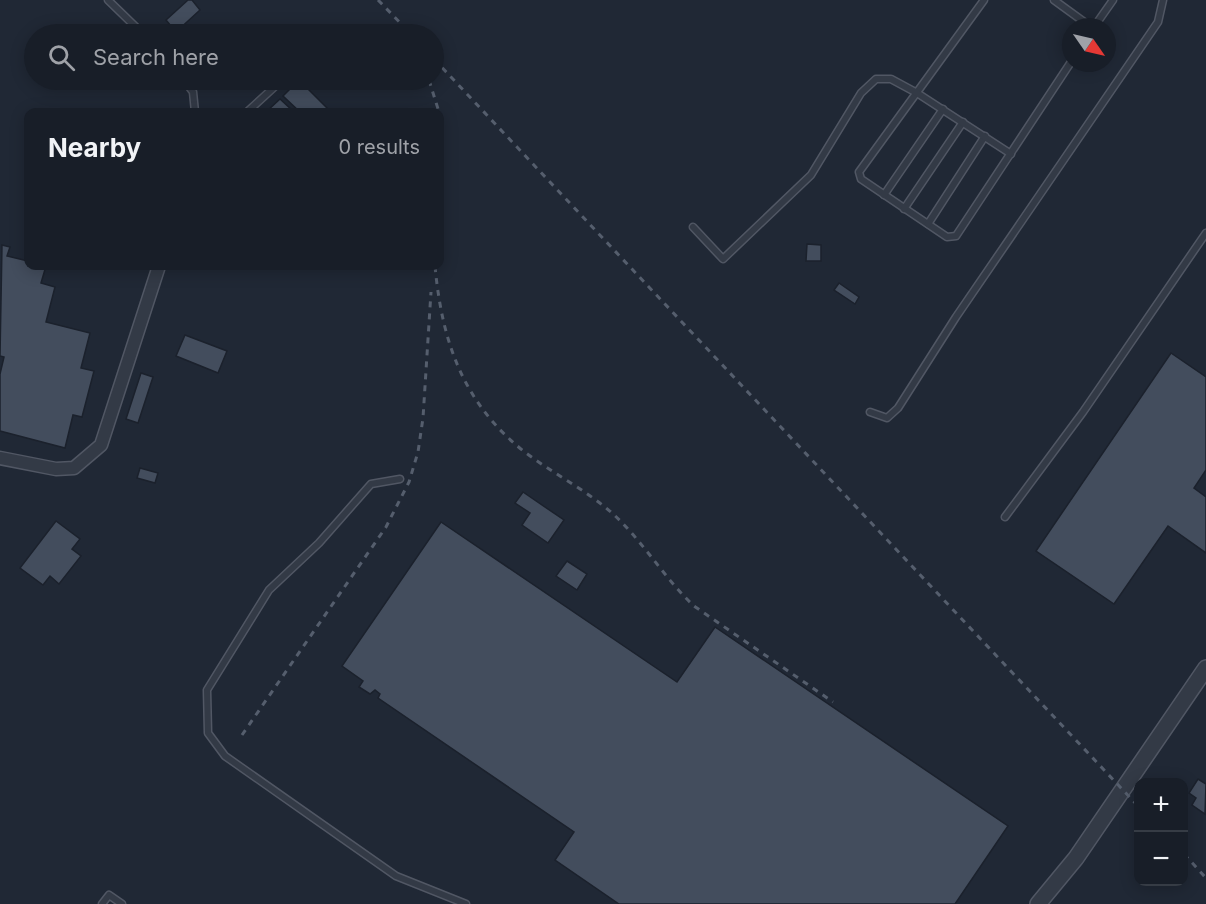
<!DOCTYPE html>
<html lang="en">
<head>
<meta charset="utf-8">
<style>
  body { margin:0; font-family:Inter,sans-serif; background:#212730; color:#f1f3f6 }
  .controls { position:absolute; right:18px; bottom:18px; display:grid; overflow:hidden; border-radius:12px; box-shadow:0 3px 15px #0003 }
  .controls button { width:54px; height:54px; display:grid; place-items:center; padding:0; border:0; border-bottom:2px solid #363c45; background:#181e28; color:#f1f3f6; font:30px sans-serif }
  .compass { position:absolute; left:1062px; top:18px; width:54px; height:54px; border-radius:50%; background:#181e28; box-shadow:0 3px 15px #0003; rotate:124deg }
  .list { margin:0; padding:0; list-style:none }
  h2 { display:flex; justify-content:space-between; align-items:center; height:78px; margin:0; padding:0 24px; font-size:26px }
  h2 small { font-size:20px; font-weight:400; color:#9fa2a8 }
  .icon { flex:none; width:33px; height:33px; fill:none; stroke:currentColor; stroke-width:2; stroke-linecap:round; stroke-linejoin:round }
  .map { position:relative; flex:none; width:1206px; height:904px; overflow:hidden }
  .search { position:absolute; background:#181e28; box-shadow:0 3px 15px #0003; left:24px; top:24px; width:420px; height:66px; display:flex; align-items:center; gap:15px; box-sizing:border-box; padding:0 21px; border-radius:33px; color:#9fa2a8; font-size:22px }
  .panel { position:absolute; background:#181e28; box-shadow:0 3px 15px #0003; left:24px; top:108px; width:420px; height:162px; border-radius:12px }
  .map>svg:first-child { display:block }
</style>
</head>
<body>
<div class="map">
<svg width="1206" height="904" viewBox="0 0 1206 904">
  <rect width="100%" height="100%" fill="#202835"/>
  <g fill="#434d5d" stroke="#1b212c" stroke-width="1.5">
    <polygon points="188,0 192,0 200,10 176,32 166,20"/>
    <polygon points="299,80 331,112 300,112 283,96"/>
    <polygon points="280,99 294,112 266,112"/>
    <polygon points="807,244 821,245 821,261 806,261"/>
    <polygon points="2,245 10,247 7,256 28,261 28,266 46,266 41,283 55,287 46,322 90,333 81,368 94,371 82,417 73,415 65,448 0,431 0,374 4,357 0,356"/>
    <polygon points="839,283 859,297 855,304 834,290"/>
    <polygon points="185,335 227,351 218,373 176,356"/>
    <polygon points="1171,353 1206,377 1206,470 1194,488 1206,497 1206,553 1168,526 1114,604 1036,551"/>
    <polygon points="141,373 153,377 138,423 126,419"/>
    <polygon points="140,468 158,473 155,483 137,478"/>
    <polygon points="523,492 564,520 548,543 522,525 530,513 515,503"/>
    <polygon points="56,521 80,539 72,549 81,556 59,584 50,576 43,585 20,568"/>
    <polygon points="441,522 677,682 715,627 1008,826 955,904 619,904 555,860 574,832 378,698 380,694 375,690 370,694 359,687 363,681 342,666"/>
    <polygon points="567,561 587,574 577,590 556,576"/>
    <polygon points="1198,779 1206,784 1205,814 1192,805 1196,798 1189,793"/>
  </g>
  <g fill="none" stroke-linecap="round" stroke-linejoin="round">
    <defs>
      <g id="service">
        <polyline points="108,0 143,34"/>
        <polyline points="984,0 859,172 861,179 947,237 956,236 1071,62"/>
        <polyline points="1054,0 1091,27"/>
        <polyline points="1094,27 1113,0"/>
        <polyline points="184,80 193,92 195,112"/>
        <polyline points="247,112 282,80"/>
        <polyline points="884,195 943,109"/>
        <polyline points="904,209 963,122"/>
        <polyline points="928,224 985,136"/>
        <polyline points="693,227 723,259 811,175 861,93 876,79 891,79 917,93 1011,154"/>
        <polyline points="870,412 887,418 898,408 956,317 1158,22 1163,0"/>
        <polyline points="400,479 371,484 319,543 269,590 207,690 208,733 225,756 396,876 466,904"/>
        <polyline points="1005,517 1083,412 1206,233"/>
        <polyline points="102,904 109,895 122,904"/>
      </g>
      <polyline id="minor" points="0,458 56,469 74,468 101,445 159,266"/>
      <polyline id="tertiary" points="1038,904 1076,858 1206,668"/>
    </defs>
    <use href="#service" stroke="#515764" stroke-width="9"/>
    <use href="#minor" stroke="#515764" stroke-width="15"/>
    <use href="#tertiary" stroke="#515764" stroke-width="18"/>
    <use href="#service" stroke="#333a46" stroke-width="6"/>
    <use href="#minor" stroke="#333a46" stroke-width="12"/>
    <use href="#tertiary" stroke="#333a46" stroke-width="15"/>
    <g stroke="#555e6d" stroke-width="3" stroke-dasharray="6 6" stroke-linecap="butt">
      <polyline points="378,0 411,34"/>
      <polyline points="434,59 1138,806"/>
      <polyline points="429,80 439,112"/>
      <polyline points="440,118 440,183"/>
      <path d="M435,266C442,342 463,404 526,453C554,474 586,490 612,513C643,541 664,578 694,606L833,702"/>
      <polyline points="242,735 386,527 409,482 418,452 423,418 431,292"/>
      <polyline points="1184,854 1206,878"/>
    </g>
  </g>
</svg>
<div class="controls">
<button>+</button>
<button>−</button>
</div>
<svg class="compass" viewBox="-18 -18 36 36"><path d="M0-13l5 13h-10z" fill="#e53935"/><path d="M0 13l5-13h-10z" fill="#9fa2a8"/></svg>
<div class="search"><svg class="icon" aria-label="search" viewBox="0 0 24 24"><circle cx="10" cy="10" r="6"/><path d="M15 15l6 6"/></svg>Search here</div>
<section class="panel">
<h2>Nearby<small>0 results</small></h2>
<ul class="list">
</ul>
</section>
</div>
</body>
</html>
